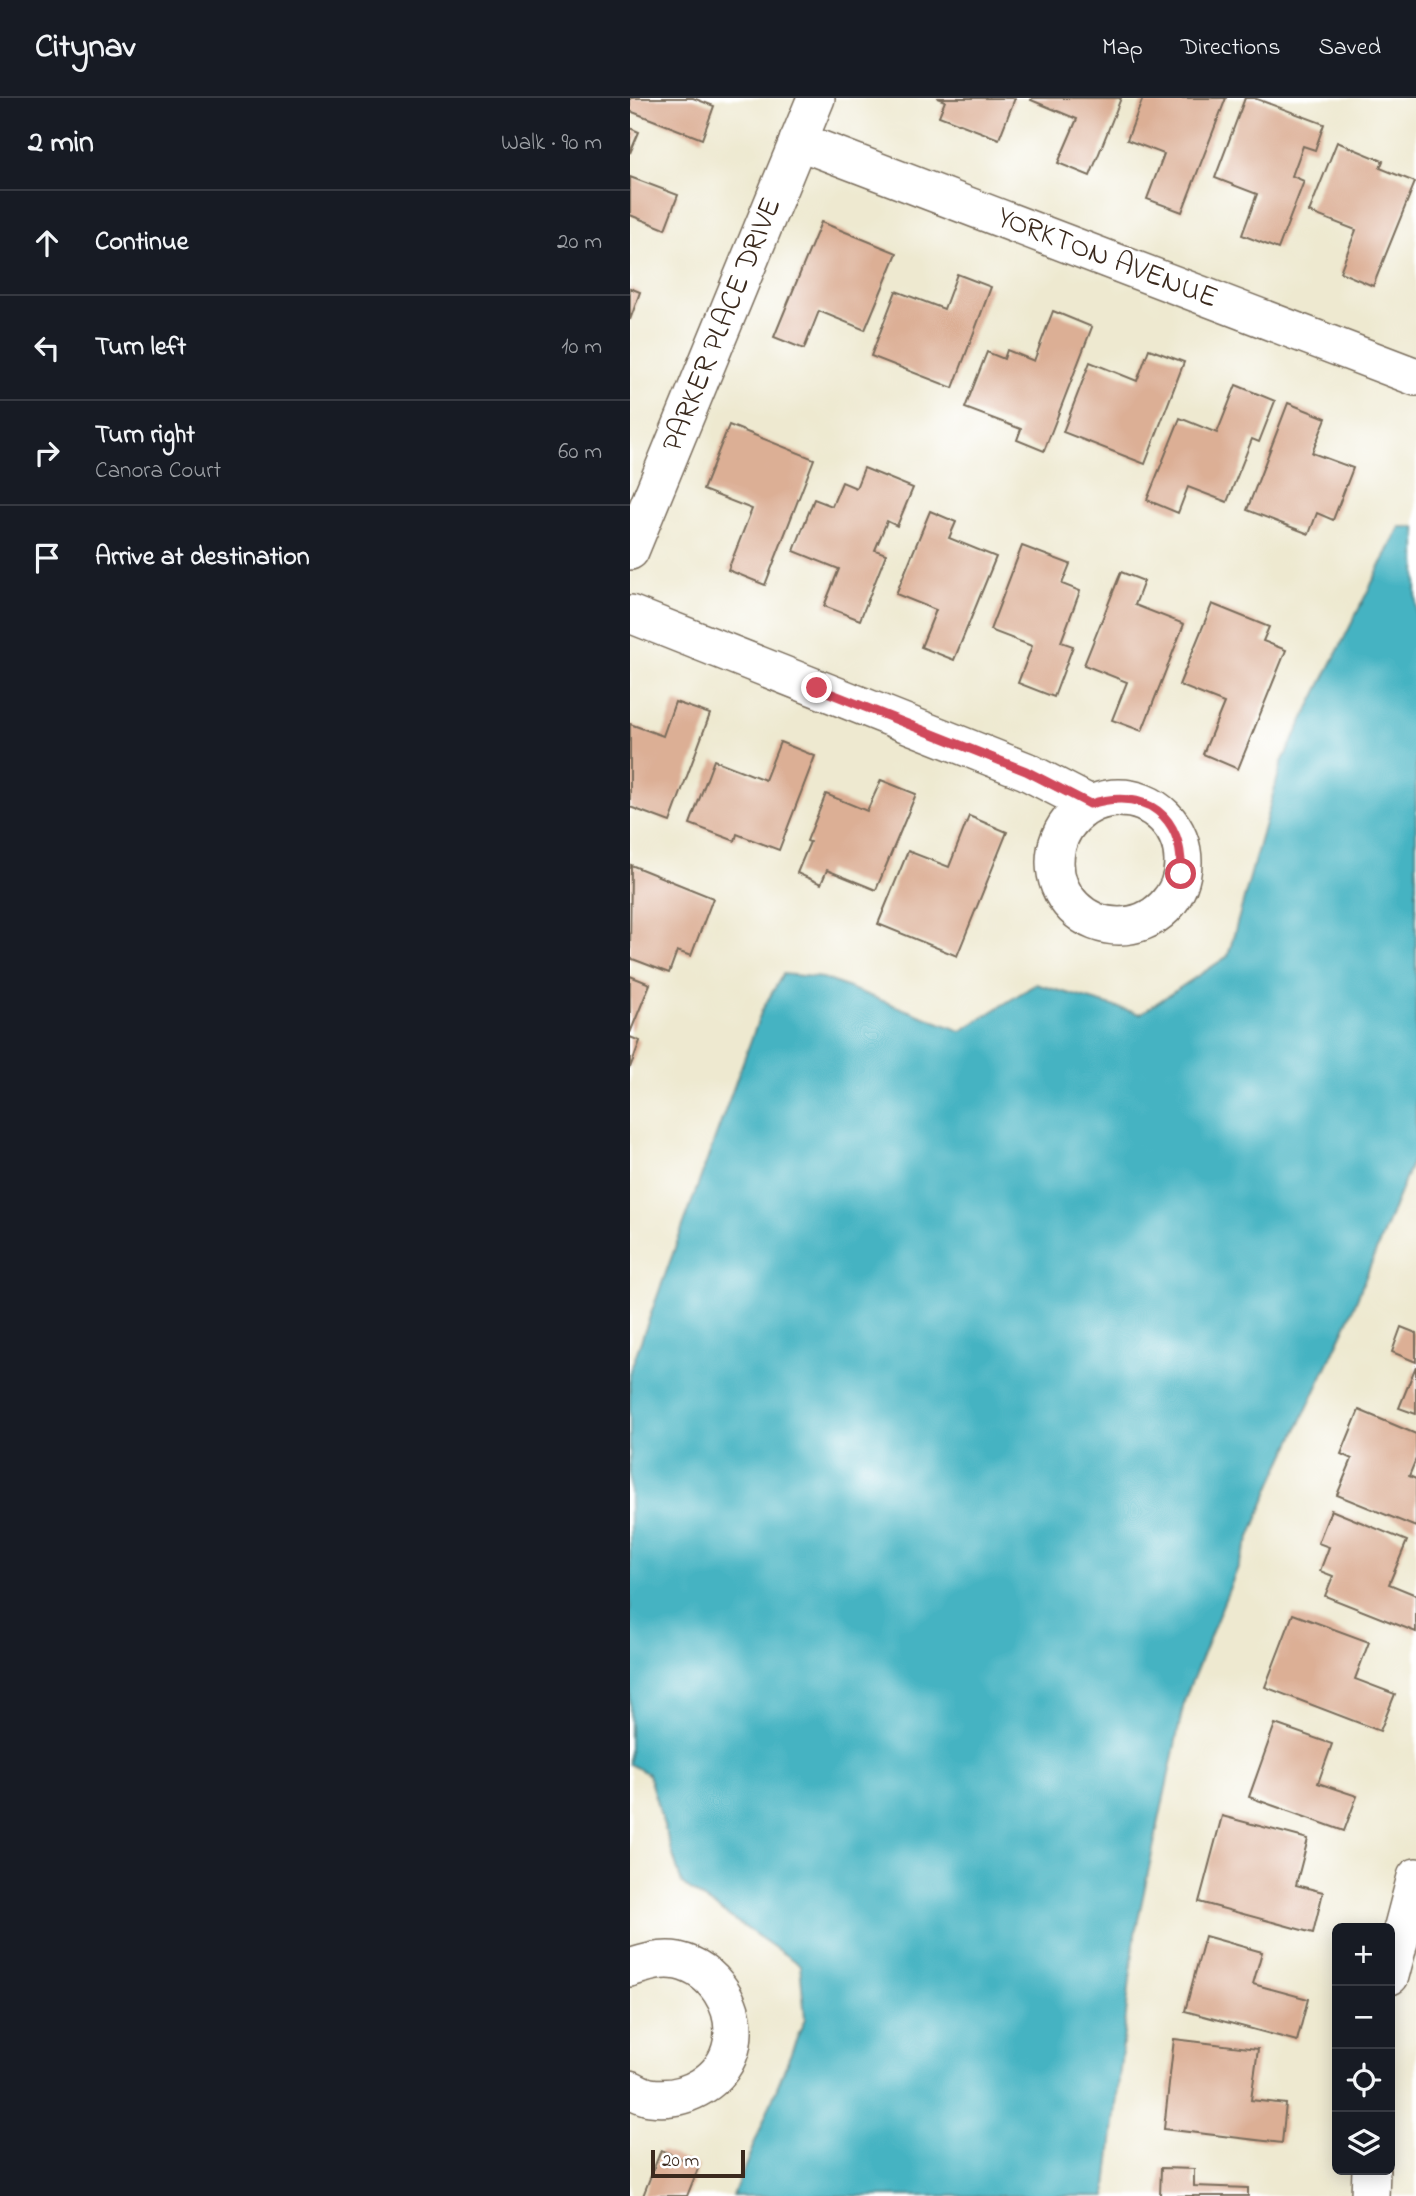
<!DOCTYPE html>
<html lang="en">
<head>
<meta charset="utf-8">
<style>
  body { margin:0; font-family:"Indie Flower",sans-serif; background:#20242c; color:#f1f3f6 }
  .controls { position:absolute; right:21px; bottom:21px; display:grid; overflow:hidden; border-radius:10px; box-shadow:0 4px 18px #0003 }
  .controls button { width:63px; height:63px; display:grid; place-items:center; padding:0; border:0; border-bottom:2px solid #363941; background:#171b24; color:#f1f3f6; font:35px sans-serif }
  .scale { position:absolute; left:21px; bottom:18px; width:94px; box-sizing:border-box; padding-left:7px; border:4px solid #3b2a1e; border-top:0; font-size:19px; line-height:24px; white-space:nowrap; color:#3b2a1e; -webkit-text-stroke:5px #fff; paint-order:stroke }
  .stop { position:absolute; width:21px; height:21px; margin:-16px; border:5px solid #d1495b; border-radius:50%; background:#fff }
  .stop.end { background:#d1495b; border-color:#fff; box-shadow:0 2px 7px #0008 }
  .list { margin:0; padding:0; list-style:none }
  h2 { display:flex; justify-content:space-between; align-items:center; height:91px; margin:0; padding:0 28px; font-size:30px }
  h2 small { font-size:23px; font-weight:400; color:#9ea1a6 }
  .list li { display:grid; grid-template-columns:46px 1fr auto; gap:21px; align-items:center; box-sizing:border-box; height:105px; padding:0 28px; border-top:2px solid #363941 }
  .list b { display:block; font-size:26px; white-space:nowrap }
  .list p { margin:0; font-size:23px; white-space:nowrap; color:#9ea1a6 }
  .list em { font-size:23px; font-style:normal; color:#9ea1a6 }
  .icon { flex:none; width:38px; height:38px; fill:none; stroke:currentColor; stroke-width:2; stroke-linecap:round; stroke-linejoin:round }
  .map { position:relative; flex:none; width:786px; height:2098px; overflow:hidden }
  header { display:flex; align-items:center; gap:42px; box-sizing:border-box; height:98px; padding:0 35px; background:#171b24; border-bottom:2px solid #363941 }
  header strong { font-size:33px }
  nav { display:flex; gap:38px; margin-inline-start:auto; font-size:24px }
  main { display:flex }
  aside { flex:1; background:#171b24 }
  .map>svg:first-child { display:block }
</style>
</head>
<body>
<header>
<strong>Citynav</strong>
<nav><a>Map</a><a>Directions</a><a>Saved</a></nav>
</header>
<main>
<aside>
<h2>2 min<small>Walk · 90 m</small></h2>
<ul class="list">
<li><svg class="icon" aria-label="ahead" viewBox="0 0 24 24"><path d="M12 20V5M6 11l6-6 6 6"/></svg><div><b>Continue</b></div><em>20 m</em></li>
<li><svg class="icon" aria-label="left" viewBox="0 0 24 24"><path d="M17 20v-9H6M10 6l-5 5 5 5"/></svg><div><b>Turn left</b></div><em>10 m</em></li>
<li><svg class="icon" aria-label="right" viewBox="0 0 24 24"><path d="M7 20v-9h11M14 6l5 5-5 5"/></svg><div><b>Turn right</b><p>Canora Court</p></div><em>60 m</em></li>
<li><svg class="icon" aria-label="arrive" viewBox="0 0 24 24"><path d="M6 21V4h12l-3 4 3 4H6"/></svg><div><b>Arrive at destination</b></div></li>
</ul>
</aside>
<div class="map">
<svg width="786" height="2098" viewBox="0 0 786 2098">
  <rect width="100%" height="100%" fill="#fff"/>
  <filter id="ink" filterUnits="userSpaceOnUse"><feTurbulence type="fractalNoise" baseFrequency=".0143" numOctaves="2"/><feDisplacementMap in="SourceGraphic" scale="14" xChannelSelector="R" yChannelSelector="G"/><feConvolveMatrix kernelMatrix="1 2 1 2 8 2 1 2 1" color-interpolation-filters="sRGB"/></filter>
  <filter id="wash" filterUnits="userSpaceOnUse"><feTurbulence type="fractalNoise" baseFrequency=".00686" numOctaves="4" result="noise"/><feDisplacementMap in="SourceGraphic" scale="28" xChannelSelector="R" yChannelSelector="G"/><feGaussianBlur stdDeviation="1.57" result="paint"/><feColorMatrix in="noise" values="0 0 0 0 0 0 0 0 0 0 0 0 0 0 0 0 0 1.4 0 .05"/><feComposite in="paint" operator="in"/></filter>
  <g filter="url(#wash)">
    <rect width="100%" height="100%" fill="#eee9d0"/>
    <polygon fill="#45b3c2" stroke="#406e70" stroke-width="2" points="770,429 786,429 786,1054 718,1223 642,1385 555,1600 505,1836 476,2098 103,2098 175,1920 170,1867 52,1786 18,1676 0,1666 0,1273 132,912 153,876 193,880 331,933 406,886 510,916 598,858 652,664"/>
    <g id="blocks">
      <g fill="#dcaf95">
        <polygon points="0,0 63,0 84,8 72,41 0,13"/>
        <polygon points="307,0 385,0 369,41 309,18 315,3"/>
        <polygon points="402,0 491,0 460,78 428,65 447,21 401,2"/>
        <polygon points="513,0 596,0 552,114 517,101 534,56 497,42"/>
        <polygon points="615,0 624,0 694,26 685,52 673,48 662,78 674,83 648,151 612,137 627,96 585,80"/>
        <polygon points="0,30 9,34 0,55"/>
        <polygon points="707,44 753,63 750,70 785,84 743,188 710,174 726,132 679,114"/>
        <polygon points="0,79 48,97 35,131 0,117"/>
        <polygon points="191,124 267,155 235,232 189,213 174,251 144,239"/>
        <polygon points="327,176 361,189 323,290 241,258 266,193 314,211"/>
        <polygon points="0,190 10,194 0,222"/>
        <polygon points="423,213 462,229 414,353 387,342 391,331 335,310 357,254 374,261 377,252 404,263"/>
        <polygon points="519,251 554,264 515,366 433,334 460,264 507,283"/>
        <polygon points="606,287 645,303 629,344 622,341 597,404 558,389 548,415 517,402 550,320 587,335"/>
        <polygon points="658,305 696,320 682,355 723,370 703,422 687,415 679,436 617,412"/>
        <polygon points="99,327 184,361 135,487 98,472 122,411 73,392"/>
        <polygon points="234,370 283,390 267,428 257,423 245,452 256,456 230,522 194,508 209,471 164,453 184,401 202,408 212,384 226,390"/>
        <polygon points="300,413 326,424 319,440 366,459 324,562 291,549 306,512 266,496"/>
        <polygon points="392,448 440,466 432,486 450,493 431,544 443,548 424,599 388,585 402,548 360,532"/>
        <polygon points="491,474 514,483 505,507 554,526 512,633 482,622 497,584 454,567"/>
        <polygon points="582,506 639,529 633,543 656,552 608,671 573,656 594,605 549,587"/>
        <polygon points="45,604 80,616 40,724 0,709 0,626 33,638"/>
        <polygon points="150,644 185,658 149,752 107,736 105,743 60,726 84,662 135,682"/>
        <polygon points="251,682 286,696 246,792 197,772 191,786 167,775 180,744 177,743 196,696 237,713"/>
        <polygon points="339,718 377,734 327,858 248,826 278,753 319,769"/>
        <polygon points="1,767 83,800 61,858 47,853 39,875 0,860"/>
        <polygon points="0,878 20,886 0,935"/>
        <polygon points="0,939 10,943 0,970"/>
        <polygon points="771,1229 786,1235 786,1264 762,1254"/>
        <polygon points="786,1268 786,1316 769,1310"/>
        <polygon points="729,1312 786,1336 786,1361 779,1378 786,1381 786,1429 707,1397 722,1361 711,1356"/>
        <polygon points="701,1412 777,1443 759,1486 786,1497 786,1534 695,1498 703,1478 690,1473 699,1449 688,1445"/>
        <polygon points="663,1516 739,1544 725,1581 765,1596 750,1633 635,1589"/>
        <polygon points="645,1626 702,1646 688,1685 727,1698 714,1733 619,1699"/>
        <polygon points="592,1718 678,1741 666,1787 693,1794 683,1835 569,1804"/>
        <polygon points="575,1838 632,1854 623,1886 678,1901 667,1943 555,1913"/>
        <polygon points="544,1941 628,1951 621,2002 656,2006 652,2045 534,2031"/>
        <polygon points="31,2052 69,2068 57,2098 13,2098"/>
        <polygon points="531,2070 564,2071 564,2088 618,2090 618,2098 530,2098"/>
      </g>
    </g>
  </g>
  <g filter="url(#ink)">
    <use href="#blocks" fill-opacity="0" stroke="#7a6d5c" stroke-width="2"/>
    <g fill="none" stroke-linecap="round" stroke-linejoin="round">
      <defs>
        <g id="minor">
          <polyline points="168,43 786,279"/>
          <polyline points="0,453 186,0"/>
          <polyline points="0,516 396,673 460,706"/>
          <circle cx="489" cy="764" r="64"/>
          <path d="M0,1870C15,1865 31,1860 48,1863C84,1871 108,1908 102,1945C95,1983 56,2004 20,1999C13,1998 7,1994 0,1991"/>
          <polyline points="760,1878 786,1779"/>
          <polyline points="740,2098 741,2072"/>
        </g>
      </defs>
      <use href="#minor" stroke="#7a6d5c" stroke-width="40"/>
      <use href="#minor" stroke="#fff" stroke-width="37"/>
    </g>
  </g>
  <g fill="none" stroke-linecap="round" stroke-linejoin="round" filter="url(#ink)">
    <path stroke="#d1495b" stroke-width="9" d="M187,590L396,673L460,706C516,689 554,718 551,776"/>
  </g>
  <g text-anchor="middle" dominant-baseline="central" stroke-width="5" stroke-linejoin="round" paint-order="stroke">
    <g font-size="30" fill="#3b2a1e" stroke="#fff">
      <text transform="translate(477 161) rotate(21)">YORKTON AVENUE</text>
      <text transform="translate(93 227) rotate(-68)">PARKER PLACE DRIVE</text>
    </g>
  </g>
</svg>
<div class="controls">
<button>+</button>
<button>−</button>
<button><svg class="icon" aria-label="locate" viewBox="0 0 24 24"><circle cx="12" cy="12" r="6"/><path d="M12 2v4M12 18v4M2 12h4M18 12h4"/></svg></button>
<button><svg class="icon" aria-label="layers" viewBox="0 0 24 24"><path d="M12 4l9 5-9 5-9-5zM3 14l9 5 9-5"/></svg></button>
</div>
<div class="scale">20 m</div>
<div class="stop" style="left:551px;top:776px"></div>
<div class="stop end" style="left:187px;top:590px"></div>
</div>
</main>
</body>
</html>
